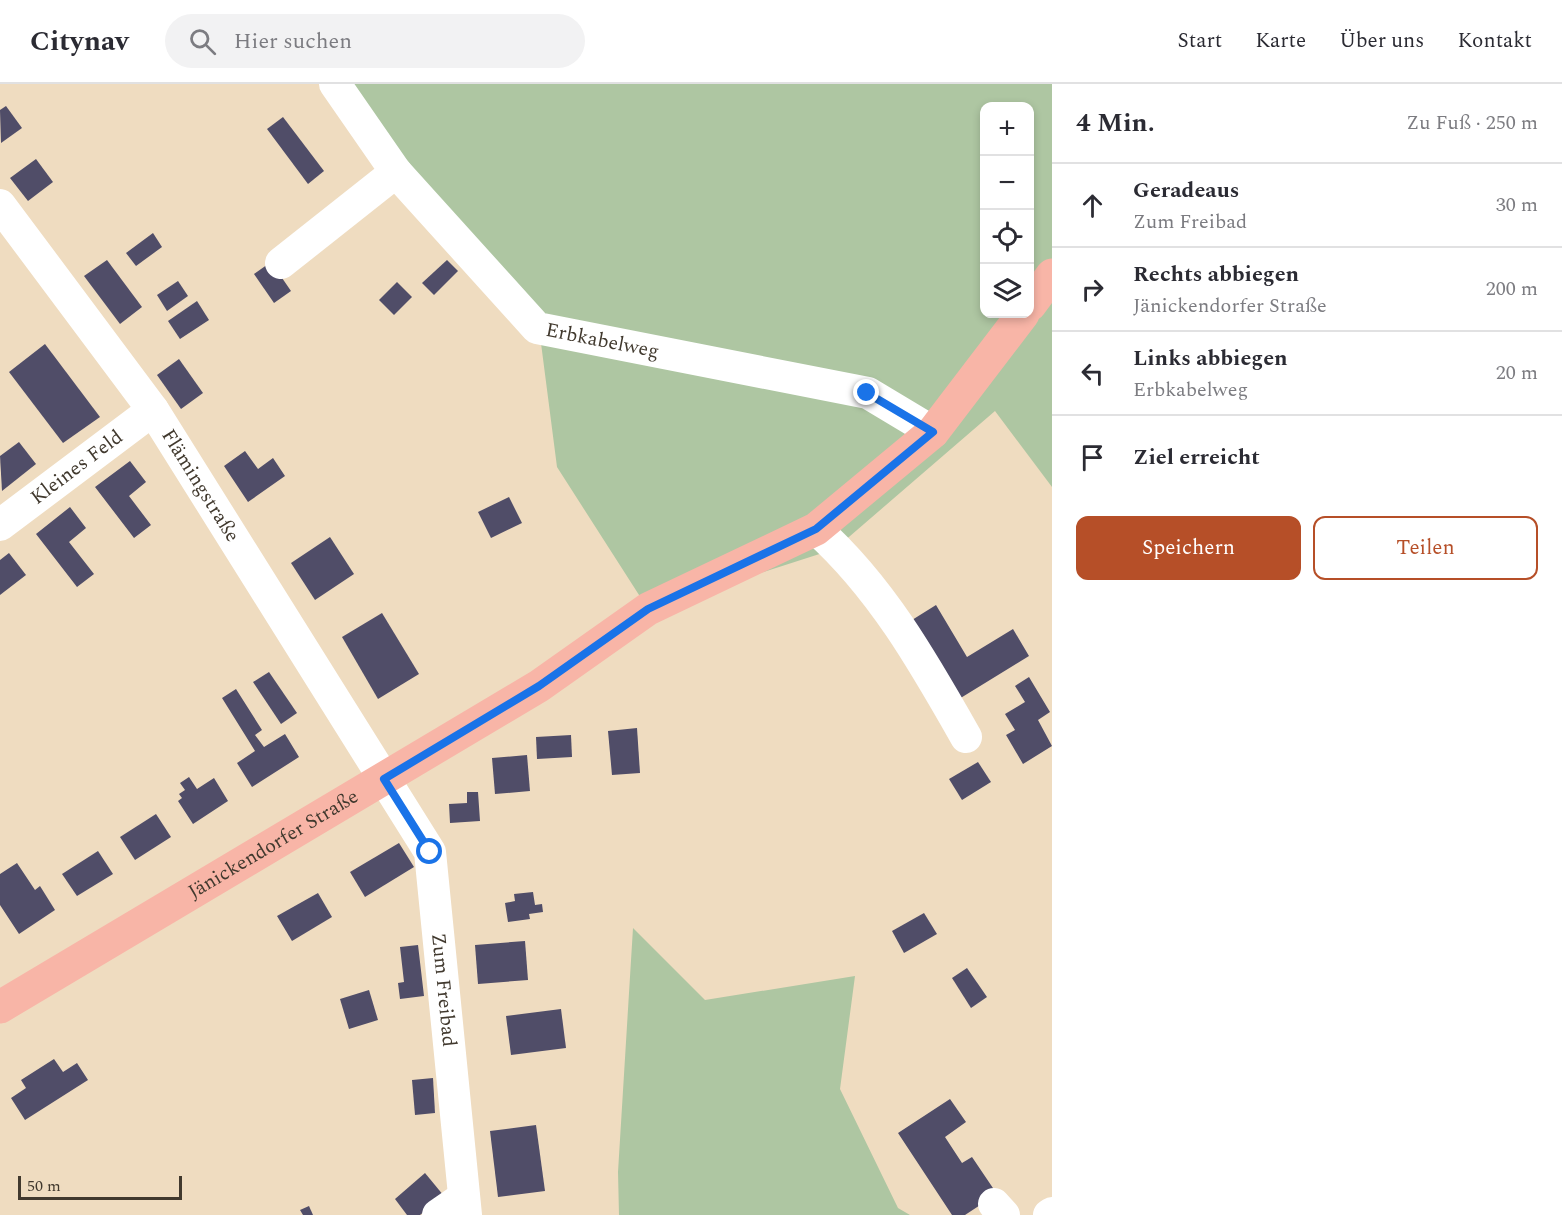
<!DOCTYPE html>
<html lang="de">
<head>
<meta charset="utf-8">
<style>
  body { margin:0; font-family:Spectral,serif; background:#f2f2f3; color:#2b2b33 }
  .controls { position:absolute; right:18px; top:18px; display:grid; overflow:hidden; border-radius:12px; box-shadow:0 3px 9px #0003 }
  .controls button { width:54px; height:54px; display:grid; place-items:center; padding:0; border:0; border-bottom:2px solid #e1e1e2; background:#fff; color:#2b2b33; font:30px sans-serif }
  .scale { position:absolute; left:18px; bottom:15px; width:164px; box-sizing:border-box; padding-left:6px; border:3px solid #41392e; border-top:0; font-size:16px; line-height:21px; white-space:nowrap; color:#41392e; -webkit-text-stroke:4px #efdcc0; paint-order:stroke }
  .stop { position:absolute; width:18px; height:18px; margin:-14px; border:4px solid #1a73e8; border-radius:50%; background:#fff }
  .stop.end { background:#1a73e8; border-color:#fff; box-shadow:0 2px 6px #0008 }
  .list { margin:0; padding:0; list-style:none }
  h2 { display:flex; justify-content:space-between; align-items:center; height:78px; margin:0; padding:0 24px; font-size:26px }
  h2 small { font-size:20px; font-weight:400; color:#7c7c81 }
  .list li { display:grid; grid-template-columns:39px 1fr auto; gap:18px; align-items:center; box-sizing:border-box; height:84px; padding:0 24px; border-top:2px solid #e1e1e2 }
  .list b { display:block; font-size:22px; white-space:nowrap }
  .list p { margin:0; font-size:20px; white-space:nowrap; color:#7c7c81 }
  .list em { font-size:20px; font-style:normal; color:#7c7c81 }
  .actions { display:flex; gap:12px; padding:18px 24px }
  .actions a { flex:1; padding:14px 0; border:2px solid #b64f28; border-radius:12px; text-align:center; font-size:21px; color:#b64f28 }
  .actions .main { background:#b64f28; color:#fff }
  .icon { flex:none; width:33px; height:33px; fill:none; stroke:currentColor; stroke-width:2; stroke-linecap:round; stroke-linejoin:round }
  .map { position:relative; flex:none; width:1052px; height:1131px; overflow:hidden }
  header { display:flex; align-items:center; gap:36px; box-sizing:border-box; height:84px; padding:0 30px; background:#fff; border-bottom:2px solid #e1e1e2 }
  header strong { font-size:28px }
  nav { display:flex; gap:33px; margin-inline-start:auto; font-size:21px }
  .search { width:420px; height:54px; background:#f2f2f3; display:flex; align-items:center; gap:15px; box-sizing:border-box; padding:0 21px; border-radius:33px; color:#7c7c81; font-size:22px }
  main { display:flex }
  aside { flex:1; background:#fff }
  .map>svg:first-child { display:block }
</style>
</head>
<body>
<header>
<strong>Citynav</strong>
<div class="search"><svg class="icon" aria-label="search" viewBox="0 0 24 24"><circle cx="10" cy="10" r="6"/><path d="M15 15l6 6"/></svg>Hier suchen</div>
<nav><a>Start</a><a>Karte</a><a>Über uns</a><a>Kontakt</a></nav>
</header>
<main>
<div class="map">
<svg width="1052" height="1131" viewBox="0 0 1052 1131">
  <rect width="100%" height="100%" fill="#efdcc0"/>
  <g fill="#aec6a2" fill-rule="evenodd">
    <path d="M336,0H1052V403L995,327L835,465L648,525L557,383L538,236ZM984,22H1030V230H984Z"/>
    <polygon points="633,844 705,916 855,892 840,1005 898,1124 910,1131 619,1131 618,1088"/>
  </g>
  <g fill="#504d68">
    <polygon points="6,22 22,44 1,59 0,26"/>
    <polygon points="283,33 324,87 308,100 267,45"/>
    <polygon points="36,75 53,98 28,117 10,94"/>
    <polygon points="153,149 162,163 136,182 126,169"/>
    <polygon points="107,176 142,223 120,240 84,192"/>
    <polygon points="447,176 458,187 434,211 422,199"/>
    <polygon points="271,178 291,207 274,219 254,190"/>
    <polygon points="178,197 188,212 167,227 157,211"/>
    <polygon points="397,198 412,213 394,231 379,216"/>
    <polygon points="197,217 209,236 180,255 168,237"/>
    <polygon points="45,260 100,333 63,359 9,288"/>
    <polygon points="179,275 203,309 181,325 157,291"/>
    <polygon points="19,358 36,380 2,407 0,372"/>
    <polygon points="245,367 258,385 273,374 285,392 248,418 224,382"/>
    <polygon points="130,377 146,398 129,412 151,441 134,454 95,403"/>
    <polygon points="509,413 522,439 491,454 478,428"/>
    <polygon points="70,423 86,444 69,458 94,490 77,503 36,450"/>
    <polygon points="330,453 354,490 315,516 291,479"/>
    <polygon points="9,469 26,491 0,511 0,476"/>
    <polygon points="936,521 967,573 1013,545 1029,572 959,615 912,536"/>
    <polygon points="382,529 419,590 378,615 342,553"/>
    <polygon points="269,588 297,629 281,640 253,598"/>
    <polygon points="1029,593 1050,628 1038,636 1052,662 1023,680 1006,651 1015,646 1005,630 1025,618 1015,602"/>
    <polygon points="236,605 262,646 255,651 264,663 285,650 299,673 252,703 237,679 255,667 222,614"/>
    <polygon points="637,644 640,689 612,691 608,647"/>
    <polygon points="571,651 572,673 537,675 536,653"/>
    <polygon points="527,671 530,707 495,710 492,674"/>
    <polygon points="978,678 991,698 962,716 949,695"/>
    <polygon points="189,693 197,705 214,694 228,717 193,740 178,717 182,714 179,710 185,706 180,699"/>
    <polygon points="467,708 478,708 480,737 450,739 449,720 467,719"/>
    <polygon points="156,730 171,753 135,776 120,753"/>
    <polygon points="399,759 414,783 365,813 350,788"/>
    <polygon points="98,767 113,790 77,812 62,790"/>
    <polygon points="17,779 35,806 40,802 55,826 19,850 0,821 0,790"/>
    <polygon points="533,808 535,821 542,820 543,828 529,830 530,835 508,838 505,819 515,817 514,810"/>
    <polygon points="318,809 332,833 292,857 277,832"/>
    <polygon points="924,829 937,850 904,869 892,847"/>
    <polygon points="525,857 528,896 478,900 475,861"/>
    <polygon points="418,861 424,912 400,915 398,899 404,898 400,863"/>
    <polygon points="967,884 987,913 971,924 952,894"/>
    <polygon points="369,906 378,936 349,945 340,915"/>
    <polygon points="561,925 566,964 511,971 506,932"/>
    <polygon points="54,975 63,988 77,979 88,996 25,1036 11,1014 26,1004 21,996"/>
    <polygon points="433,994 435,1029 415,1031 412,996"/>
    <polygon points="950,1015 966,1038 945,1053 962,1079 972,1073 997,1110 965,1131 952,1131 898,1049"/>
    <polygon points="536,1041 545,1107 498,1113 490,1047"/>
    <polygon points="425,1089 444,1112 420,1131 407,1131 395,1115"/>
    <polygon points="309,1122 313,1131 303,1131 300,1126"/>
  </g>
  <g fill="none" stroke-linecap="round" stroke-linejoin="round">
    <g stroke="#fff" stroke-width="32">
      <path id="s1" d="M335,0L396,88L537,244L868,309L933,348"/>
      <path id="s2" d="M0,121L153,326L430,768L466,1131"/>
      <polyline points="281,179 396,88"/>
      <path id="s3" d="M0,441L153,326"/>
      <path d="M816,445C881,503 924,579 966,653"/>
      <polyline points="994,1120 1004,1131"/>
      <polyline points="438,1131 464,1113"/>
      <polyline points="1049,1131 1052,1129"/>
    </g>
    <g stroke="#f8b5a7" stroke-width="33">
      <polyline points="1030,221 1052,191"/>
      <path id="s4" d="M0,923L539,602L648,525L816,445L933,348L1023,230"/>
    </g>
  </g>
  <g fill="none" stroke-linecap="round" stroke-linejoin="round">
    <polyline stroke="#1a73e8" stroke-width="8" points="430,768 384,695 539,602 648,525 816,445 933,348 867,309"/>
  </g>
  <g text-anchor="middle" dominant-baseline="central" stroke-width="6" stroke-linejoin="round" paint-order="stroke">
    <g font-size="20" fill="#41392e" stroke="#efdcc0">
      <text stroke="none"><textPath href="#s1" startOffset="384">Erbkabelweg</textPath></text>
      <text stroke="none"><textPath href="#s3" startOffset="96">Kleines Feld</textPath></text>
      <text stroke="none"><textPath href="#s2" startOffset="345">Flämingstraße</textPath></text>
      <text stroke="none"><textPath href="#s4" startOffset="318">Jänickendorfer Straße</textPath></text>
      <text stroke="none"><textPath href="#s2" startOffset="916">Zum Freibad</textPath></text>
    </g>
  </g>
</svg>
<div class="controls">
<button>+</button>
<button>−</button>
<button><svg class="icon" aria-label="locate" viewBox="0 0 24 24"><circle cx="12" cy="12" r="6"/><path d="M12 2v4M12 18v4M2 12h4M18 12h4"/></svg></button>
<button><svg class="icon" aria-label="layers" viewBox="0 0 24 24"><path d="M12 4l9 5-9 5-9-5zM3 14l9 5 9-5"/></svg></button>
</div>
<div class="scale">50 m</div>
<div class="stop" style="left:430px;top:768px"></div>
<div class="stop end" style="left:867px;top:309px"></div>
</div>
<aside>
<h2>4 Min.<small>Zu Fuß · 250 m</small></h2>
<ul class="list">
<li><svg class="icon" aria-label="ahead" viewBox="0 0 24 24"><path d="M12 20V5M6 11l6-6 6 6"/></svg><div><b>Geradeaus</b><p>Zum Freibad</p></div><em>30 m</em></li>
<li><svg class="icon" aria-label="right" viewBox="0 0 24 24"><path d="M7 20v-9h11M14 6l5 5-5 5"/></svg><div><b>Rechts abbiegen</b><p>Jänickendorfer Straße</p></div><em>200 m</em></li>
<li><svg class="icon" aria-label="left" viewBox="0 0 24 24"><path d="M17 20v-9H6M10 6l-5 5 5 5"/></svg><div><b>Links abbiegen</b><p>Erbkabelweg</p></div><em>20 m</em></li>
<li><svg class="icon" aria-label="arrive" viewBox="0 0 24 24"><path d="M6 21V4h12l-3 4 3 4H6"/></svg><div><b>Ziel erreicht</b></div></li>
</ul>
<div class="actions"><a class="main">Speichern</a><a>Teilen</a></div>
</aside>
</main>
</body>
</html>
